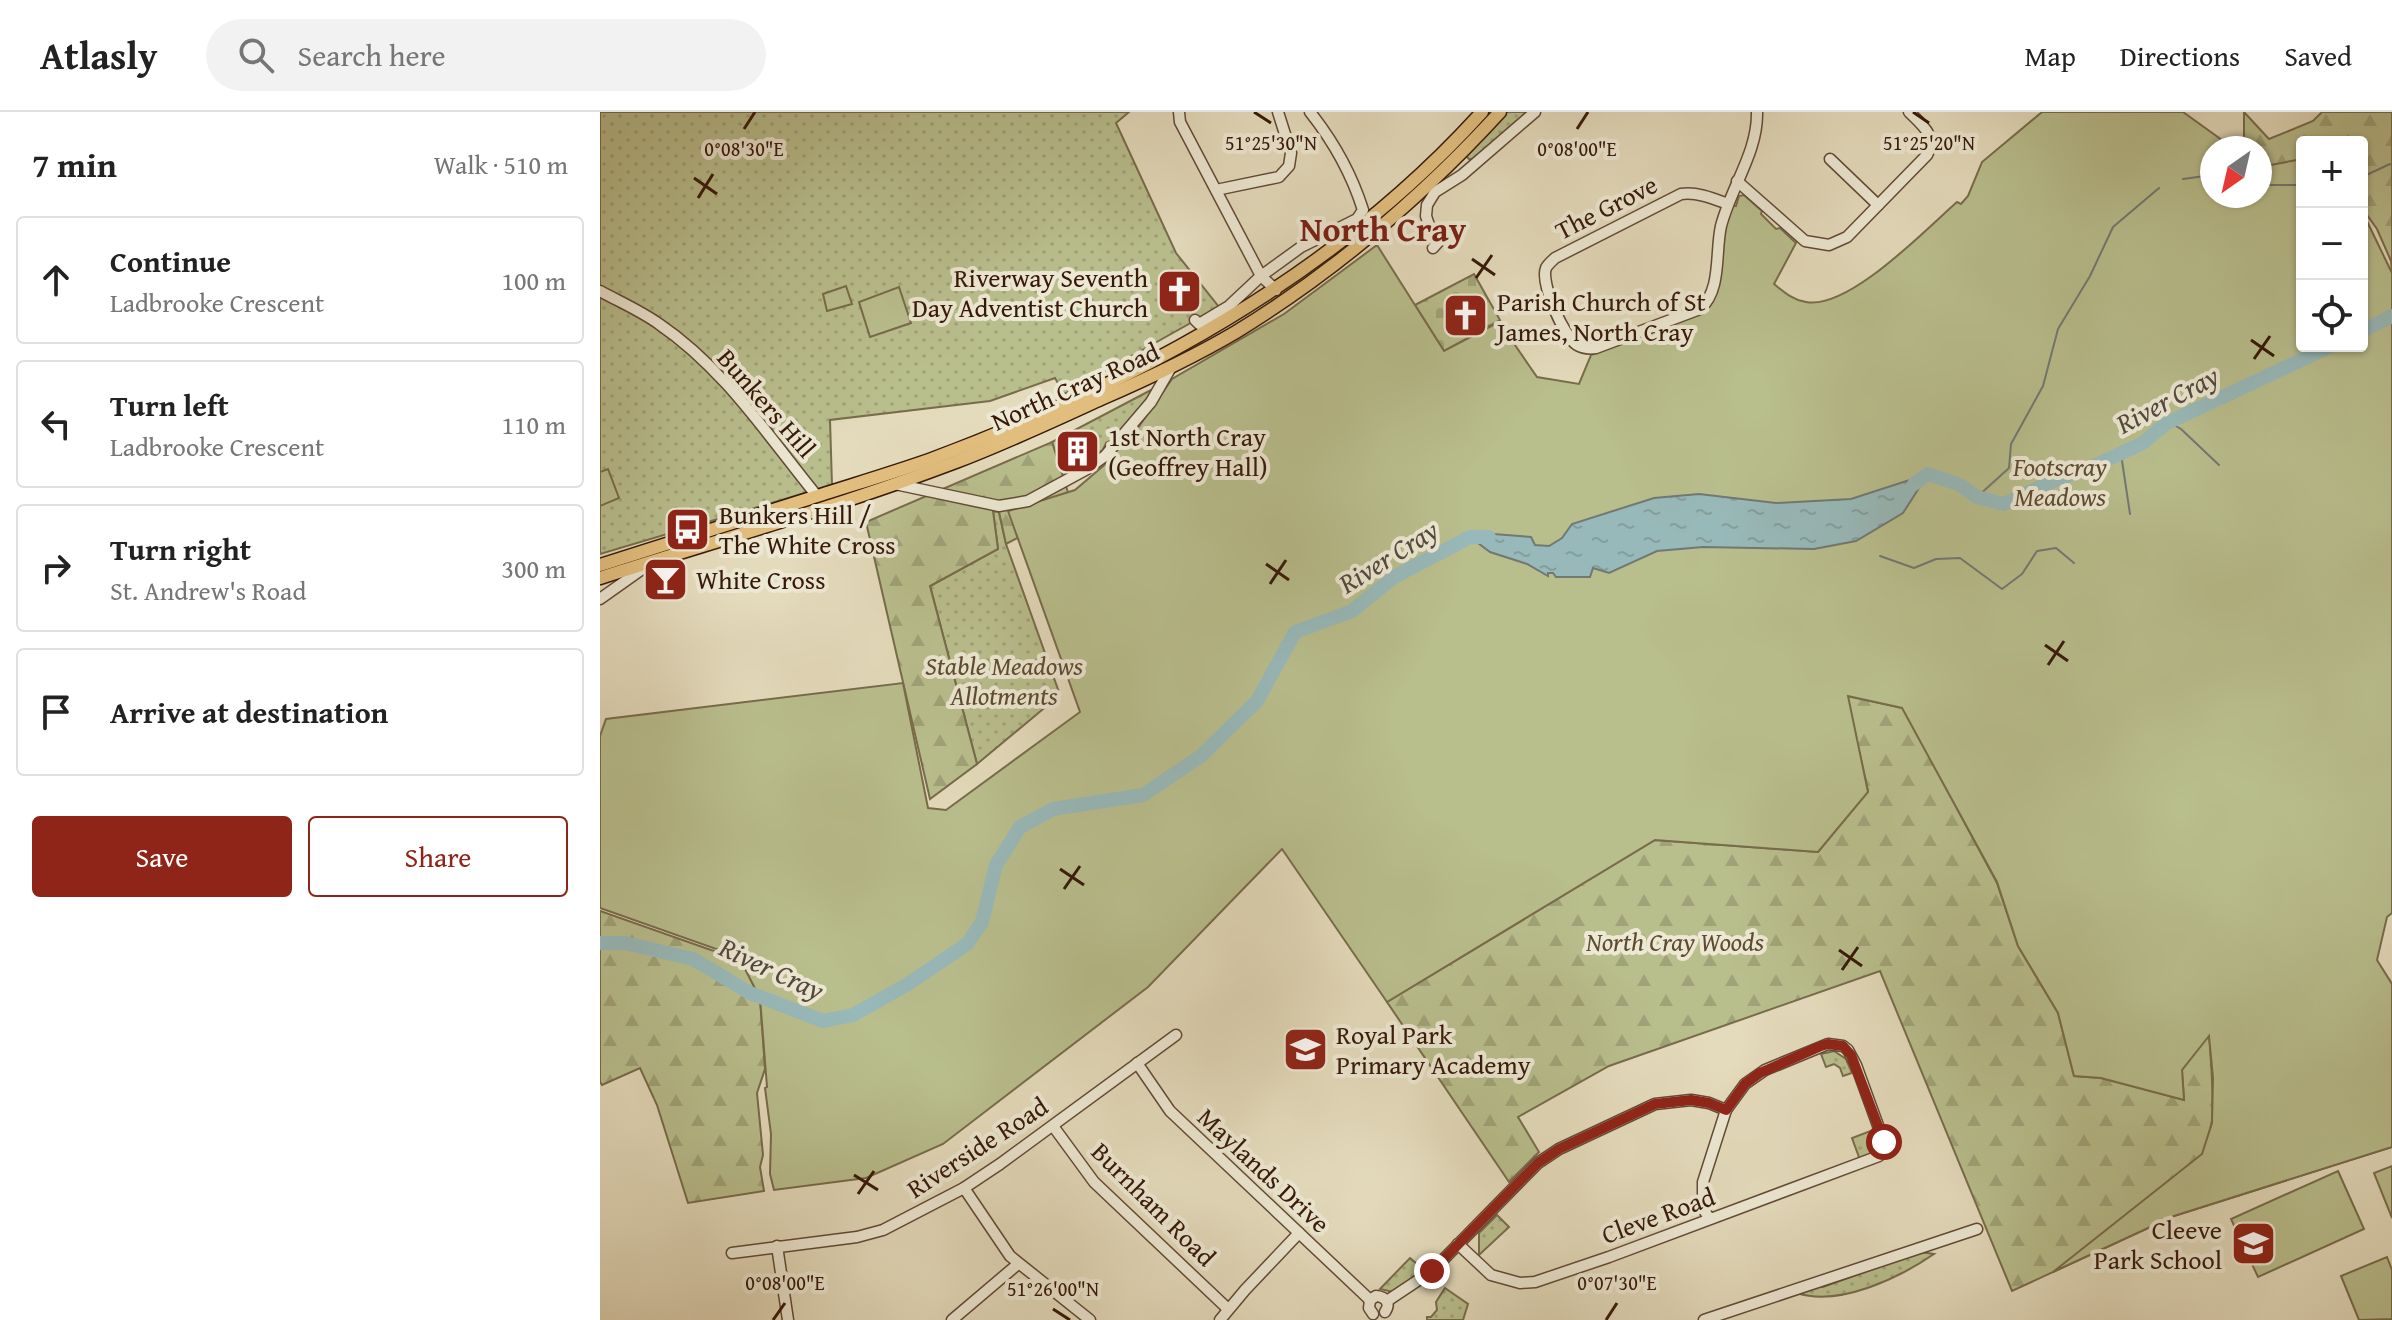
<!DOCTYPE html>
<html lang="en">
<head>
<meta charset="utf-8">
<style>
  body { margin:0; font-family:"Gentium Book Plus",serif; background:#f2f2f2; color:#222 }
  .controls { position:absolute; right:24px; top:24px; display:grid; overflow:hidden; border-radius:8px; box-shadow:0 2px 6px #0004 }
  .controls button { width:72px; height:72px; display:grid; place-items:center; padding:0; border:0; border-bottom:2px solid #e0e0e0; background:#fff; color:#222; font:40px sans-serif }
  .compass { position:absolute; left:1600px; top:24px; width:72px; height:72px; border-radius:50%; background:#fff; box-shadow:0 2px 6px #0004; rotate:214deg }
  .stop { position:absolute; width:24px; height:24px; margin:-18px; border:6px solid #8f2418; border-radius:50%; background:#fff }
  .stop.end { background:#8f2418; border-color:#fff; box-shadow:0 2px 8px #0008 }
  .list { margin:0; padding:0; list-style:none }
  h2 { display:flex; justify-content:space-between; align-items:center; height:104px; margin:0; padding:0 32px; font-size:34px }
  h2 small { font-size:26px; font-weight:400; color:#767676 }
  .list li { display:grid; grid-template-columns:52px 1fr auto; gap:24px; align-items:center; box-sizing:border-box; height:128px; margin:0 16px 16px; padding:0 16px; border:2px solid #e0e0e0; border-radius:8px }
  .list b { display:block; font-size:30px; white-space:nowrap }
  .list p { margin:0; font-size:26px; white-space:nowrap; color:#767676 }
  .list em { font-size:26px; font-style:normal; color:#767676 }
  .actions { display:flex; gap:16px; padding:24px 32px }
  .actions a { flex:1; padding:18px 0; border:2px solid #8f2418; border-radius:8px; text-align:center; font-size:28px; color:#8f2418 }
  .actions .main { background:#8f2418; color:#fff }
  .icon { flex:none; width:44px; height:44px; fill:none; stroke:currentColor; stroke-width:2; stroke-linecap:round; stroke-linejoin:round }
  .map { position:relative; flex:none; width:1792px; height:1208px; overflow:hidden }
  header { display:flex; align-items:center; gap:48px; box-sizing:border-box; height:112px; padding:0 40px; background:#fff; border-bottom:2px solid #e0e0e0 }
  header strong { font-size:38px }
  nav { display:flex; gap:44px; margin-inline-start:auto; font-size:28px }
  .search { width:560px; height:72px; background:#f2f2f2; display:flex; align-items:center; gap:20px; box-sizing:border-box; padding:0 28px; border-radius:44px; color:#767676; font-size:30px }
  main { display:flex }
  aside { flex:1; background:#fff }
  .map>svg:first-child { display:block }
</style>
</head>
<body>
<header>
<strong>Atlasly</strong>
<div class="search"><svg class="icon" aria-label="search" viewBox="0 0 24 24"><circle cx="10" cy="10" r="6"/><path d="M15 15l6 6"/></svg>Search here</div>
<nav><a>Map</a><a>Directions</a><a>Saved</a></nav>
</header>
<main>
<aside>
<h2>7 min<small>Walk · 510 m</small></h2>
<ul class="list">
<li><svg class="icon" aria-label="ahead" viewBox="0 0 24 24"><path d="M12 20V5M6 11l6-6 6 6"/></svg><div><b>Continue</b><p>Ladbrooke Crescent</p></div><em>100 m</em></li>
<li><svg class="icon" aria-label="left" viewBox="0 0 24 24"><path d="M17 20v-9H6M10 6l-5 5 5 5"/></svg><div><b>Turn left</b><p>Ladbrooke Crescent</p></div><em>110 m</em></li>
<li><svg class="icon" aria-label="right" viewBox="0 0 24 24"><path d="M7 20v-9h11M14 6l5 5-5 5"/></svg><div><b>Turn right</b><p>St. Andrew's Road</p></div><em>300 m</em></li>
<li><svg class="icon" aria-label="arrive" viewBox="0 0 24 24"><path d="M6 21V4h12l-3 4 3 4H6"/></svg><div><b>Arrive at destination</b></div></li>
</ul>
<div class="actions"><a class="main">Save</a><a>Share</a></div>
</aside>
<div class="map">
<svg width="1792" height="1208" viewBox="0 0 1792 1208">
  <defs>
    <pattern id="grass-dots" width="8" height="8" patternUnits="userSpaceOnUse" patternTransform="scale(2)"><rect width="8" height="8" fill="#b9be8d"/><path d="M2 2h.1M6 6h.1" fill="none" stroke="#a0a378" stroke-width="1.8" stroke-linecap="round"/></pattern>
    <pattern id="forest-firs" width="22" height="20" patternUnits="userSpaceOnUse" patternTransform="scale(2)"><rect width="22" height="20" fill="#b9be8d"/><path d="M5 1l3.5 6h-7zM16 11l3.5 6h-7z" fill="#a0a378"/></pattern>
    <pattern id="cemetery-stones" width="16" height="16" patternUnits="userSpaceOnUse" patternTransform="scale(2)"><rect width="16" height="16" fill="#b9be8d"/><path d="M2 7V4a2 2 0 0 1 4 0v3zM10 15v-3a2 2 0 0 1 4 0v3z" fill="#a0a378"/></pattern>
    <pattern id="water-ripples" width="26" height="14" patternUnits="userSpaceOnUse" patternTransform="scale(2)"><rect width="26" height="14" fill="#98b9b9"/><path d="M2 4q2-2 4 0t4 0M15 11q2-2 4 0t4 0" fill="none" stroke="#849e9e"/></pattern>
  </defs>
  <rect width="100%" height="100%" fill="#e4dbbc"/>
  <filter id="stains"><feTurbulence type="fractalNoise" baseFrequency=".0025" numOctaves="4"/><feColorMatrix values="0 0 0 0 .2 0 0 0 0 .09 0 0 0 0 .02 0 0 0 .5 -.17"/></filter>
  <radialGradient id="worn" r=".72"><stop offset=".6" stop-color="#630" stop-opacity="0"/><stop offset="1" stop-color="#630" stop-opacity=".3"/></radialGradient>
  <g fill="url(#grass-dots)" stroke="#786c4b" stroke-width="2">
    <polygon points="0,0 529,0 516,11 576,141 619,195 464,282 455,266 390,289 230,308 232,373 0,442"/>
    <polygon points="907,0 927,0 875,47 869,47 866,44"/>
    <path d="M553,277C540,297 527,321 506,331L503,338L464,368L452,330Z"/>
    <polygon points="393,399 399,400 406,432 460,583 377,652 330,474 398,437"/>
    <polygon points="1234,939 1246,947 1252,961 1243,964 1240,956 1234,952 1226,955 1221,942"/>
    <path d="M1273,1018C1279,1034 1275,1041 1260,1048L1252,1026Z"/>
    <polygon points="897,1103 909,1115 879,1143 879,1121"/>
    <path d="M1320,1140L1334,1142C1299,1166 1239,1195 1197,1181L1219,1174L1223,1175Z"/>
    <polygon points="810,1146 824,1158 793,1180 780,1177"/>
    <polygon points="845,1176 868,1192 863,1208 827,1208 827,1205 831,1205 837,1198 836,1190"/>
  </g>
  <g fill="url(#forest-firs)" stroke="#786c4b" stroke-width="2">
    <polygon points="1644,0 1669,27 1713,9 1722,0 1792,0 1792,160 1791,149 1777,117 1762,96 1762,30 1702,30 1702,78 1660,61 1660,36 1609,36 1644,28"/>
    <polygon points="452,330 473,396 406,432 399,400 393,399 398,437 330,474 377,652 330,687 266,410"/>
    <path d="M1247,584L1303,596L1397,771L1418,834L1458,901L1474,964L1501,966L1584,988L1582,958L1609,922C1611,951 1614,979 1612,1008C1610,1024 1601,1036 1606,1052L1790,869L1792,872V1035L1574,1104L1412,1179L1280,859L1009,954L918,1005L939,1040L909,1070L787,890L1055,728L1218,740L1268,679Z"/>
    <polygon points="0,799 111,838 139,845 160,886 165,957 157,981 163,1043 160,1055 164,1079 88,1091 57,993 40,956 2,973 0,970"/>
  </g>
  <polygon fill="url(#cemetery-stones)" stroke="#786c4b" stroke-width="2" points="874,162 900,208 844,239 815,193"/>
  <g fill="#b9be8d" stroke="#786c4b" stroke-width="2">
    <path d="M1442,0H1583L1633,36H1612V84H1660V55L1702,47V234H1762V99L1792,161V801L1787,805L1777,848L1792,872V1035L1574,1104L1453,1160L1602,1042L1612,1011L1613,966L1609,924L1582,958L1584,988L1501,966L1474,964L1458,901L1418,834L1397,770L1302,596L1248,584L1268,680L1218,740L1055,728L787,890L682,737L548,875L343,1032L266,1066L174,1078L170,1062L171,1022L165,976L167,975L160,886L139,845L0,796V624L6,607L303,571L328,696L346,698L480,600L408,399L475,378L509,349L514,350L516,348L512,342L535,320L572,267L684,202L777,133L844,239L899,210L937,265L979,272L991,243L1102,200C1127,179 1117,154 1122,126C1124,115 1128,104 1131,94H1136L1139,84L1144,83L1162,99L1161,102L1176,117L1180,116L1196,131L1174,172C1184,180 1193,188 1206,190C1249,198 1326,117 1357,90L1361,92L1368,84L1382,50Z"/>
    <polygon points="246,174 252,192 227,199 223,182"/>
    <polygon points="299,175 311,211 270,225 259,190"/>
    <polygon points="8,357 19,386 0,394 0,360"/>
    <polygon points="1792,1054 1792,1106 1774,1061"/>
    <polygon points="1738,1059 1764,1117 1658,1165 1631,1107"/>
    <polygon points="1787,1145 1792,1158 1792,1207 1759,1208 1741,1164"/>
  </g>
  <polygon fill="url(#water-ripples)" stroke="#717973" stroke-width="2" points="1328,362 1303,401 1256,429 1214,437 1103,435 1057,439 1009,461 993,456 990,465 956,465 953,461 948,461 948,464 927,452 890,440 870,425 880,421 931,425 935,433 949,434 962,426 972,412 1054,386 1099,382 1176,391 1251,387"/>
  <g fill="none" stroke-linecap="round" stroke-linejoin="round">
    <g stroke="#717973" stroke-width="2">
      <polyline points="1762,65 1790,52"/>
      <polyline points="1583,67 1612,63"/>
      <polyline points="1660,69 1669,73 1702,73"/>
      <polyline points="1569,310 1581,317 1619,353"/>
      <polyline points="1521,342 1530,402"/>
      <polyline points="1377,385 1409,356 1411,332 1443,274 1458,217 1490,164 1513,115 1559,76"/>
      <polyline points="1280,444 1314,456 1336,447 1360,446 1402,477 1422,462 1437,439 1456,436 1474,451"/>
    </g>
    <g stroke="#98b9b9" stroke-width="14">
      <polyline points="1762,219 1792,204"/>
      <polyline points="1314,372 1328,362 1360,373 1377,385 1404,392 1451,370 1487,357 1543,331 1565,312 1731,234"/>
      <polyline points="0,831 25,831 93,847 150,881 223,909 253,903 308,872 367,832 382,810 396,753 420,715 453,697 543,683 601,644 657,589 695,520 752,499 794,465 870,425 889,425"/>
    </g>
    <defs>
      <g id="minor">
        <polyline points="579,0 580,10 661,164 676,178"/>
        <polyline points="1230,47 1278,93"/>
        <path d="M1137,69L1205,129L1229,133L1247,125L1327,43C1337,23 1322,13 1309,0"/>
        <polyline points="616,78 679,65 689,54 691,41 678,0"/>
        <path d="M1128,92C1112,86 1098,80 1081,82L955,146C952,149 948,152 946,156C940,171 964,225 977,233C984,237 989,237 996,236L1100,197C1122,178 1115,140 1121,114C1131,75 1158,40 1157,0"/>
        <polyline points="833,136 840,128 830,116 826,104 827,93 835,80 862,63 935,0"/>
        <path d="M0,179C20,190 41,199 59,212C124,256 168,324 217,384"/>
        <path d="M595,208L599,212L629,194L661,164L701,135L757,107L763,98C752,63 733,29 710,0"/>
        <polyline points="295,372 399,394 428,389 487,357 505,344 551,290 570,257"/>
        <polyline points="0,487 48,453"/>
        <polyline points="537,951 570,999 770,1188"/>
        <polyline points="453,1014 494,1070 628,1197"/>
        <polyline points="364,1076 410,1144 490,1208"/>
        <polyline points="858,1132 891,1163 920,1171 935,1170 1009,1145 1279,1044 1283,1040 1284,1030 1256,953 1248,938 1243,934 1228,932 1165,958 1145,972 1126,998 1103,1070 1103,1097 1110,1107"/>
        <polyline points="177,1134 188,1208"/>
        <polyline points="132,1141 257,1125 283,1118 364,1076 400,1052 576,923"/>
        <path d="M770,1188L776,1184C786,1185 791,1191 785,1200"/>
        <polyline points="770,1188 769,1196 773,1202"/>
        <polyline points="787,1189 832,1159 938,1051 959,1037 1055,992 1091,988 1109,991 1126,998"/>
        <polyline points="352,1208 418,1152"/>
        <polyline points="620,1208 645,1178 699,1121"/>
        <polyline points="1104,1208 1377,1117"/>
      </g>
      <g id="major">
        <path d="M0,453C69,431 138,409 208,387C248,374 289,362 329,348C535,271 733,165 882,0"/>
        <path d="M0,466C119,428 240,394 356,350C406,331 453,309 501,287C547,267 592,246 636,220C734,160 822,85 900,0"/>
      </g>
    </defs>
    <use href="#minor" stroke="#624a36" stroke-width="13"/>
    <use href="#major" stroke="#361909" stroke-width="15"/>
    <use href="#minor" stroke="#ede8d3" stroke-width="10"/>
    <use href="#major" stroke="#e2be7e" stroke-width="12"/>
  </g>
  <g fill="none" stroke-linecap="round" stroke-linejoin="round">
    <polyline stroke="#8f2418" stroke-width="10" points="832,1159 938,1051 959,1037 1055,992 1091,988 1109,991 1126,998 1145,972 1160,961 1221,934 1228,932 1243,934 1251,943 1284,1030"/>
  </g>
  <path fill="none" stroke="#361909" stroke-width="3" d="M654,0L671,11M1313,0L1329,11M144,17L155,0M977,17L988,0M94,66L117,82M98,86L113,62M872,147L895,163M876,166L892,143M1651,228L1674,244M1654,247L1670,224M666,452L689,468M670,472L686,448M1445,533L1468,549M1448,553L1464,529M460,757L484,773M464,777L480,754M1239,838L1262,854M1242,858L1258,835M254,1063L278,1078M258,1082L274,1059M453,1197L470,1208M173,1208L185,1191M1006,1208L1017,1191"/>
  <defs>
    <symbol id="church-square" viewBox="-11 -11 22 22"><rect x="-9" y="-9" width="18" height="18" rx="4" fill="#8f2418" stroke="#ede8d3"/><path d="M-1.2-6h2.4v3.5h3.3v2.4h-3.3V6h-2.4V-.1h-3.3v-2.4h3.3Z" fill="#fff"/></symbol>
    <symbol id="building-square" viewBox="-11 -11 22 22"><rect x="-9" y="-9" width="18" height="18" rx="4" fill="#8f2418" stroke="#ede8d3"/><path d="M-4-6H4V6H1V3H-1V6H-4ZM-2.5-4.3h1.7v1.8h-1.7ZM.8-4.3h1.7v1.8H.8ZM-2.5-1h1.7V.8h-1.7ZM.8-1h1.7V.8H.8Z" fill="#fff"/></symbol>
    <symbol id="bus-square" viewBox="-11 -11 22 22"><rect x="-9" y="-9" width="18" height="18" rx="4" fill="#8f2418" stroke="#ede8d3"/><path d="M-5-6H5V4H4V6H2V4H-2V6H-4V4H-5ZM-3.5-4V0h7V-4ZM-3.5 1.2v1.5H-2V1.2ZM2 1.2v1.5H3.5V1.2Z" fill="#fff"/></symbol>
    <symbol id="bar-square" viewBox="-11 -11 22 22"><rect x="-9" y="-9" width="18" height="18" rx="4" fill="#8f2418" stroke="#ede8d3"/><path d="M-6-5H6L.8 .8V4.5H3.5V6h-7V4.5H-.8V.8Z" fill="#fff"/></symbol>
    <symbol id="school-square" viewBox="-11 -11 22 22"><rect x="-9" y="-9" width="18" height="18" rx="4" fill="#8f2418" stroke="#ede8d3"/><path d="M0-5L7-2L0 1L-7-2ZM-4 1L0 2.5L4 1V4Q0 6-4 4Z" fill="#fff"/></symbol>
  </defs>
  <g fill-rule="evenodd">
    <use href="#church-square" x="554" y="154" width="51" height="51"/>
    <use href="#church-square" x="840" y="178" width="51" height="51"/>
    <use href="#building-square" x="452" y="314" width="51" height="51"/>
    <use href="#bus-square" x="62" y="392" width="51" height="51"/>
    <use href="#bar-square" x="40" y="442" width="51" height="51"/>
    <use href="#school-square" x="680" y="912" width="51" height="51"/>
    <use href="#school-square" x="1628" y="1106" width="51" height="51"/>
  </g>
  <g text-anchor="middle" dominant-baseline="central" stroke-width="8" stroke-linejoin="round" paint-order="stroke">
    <g font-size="26" fill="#361909" stroke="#ede8d3">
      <text transform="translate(1006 95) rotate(-27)">The Grove</text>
      <text transform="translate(475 274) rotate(-24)">North Cray Road</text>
      <text transform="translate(167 291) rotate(49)">Bunkers Hill</text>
      <text transform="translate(377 1035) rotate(-33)">Riverside Road</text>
      <text transform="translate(664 1058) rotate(43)">Maylands Drive</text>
      <text transform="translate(554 1092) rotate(45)">Burnham Road</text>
      <text transform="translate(1058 1103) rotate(-20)">Cleve Road</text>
    </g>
    <g font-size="26" fill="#361909" stroke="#ede8d3" text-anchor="start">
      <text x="548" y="165" text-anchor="end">Riverway Seventh<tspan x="548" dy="30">Day Adventist Church</tspan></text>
      <text x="897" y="189">Parish Church of St<tspan x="897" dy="30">James, North Cray</tspan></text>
      <text x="508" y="324">1st North Cray<tspan x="508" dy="30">(Geoffrey Hall)</tspan></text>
      <text x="119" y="402">Bunkers Hill /<tspan x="119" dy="30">The White Cross</tspan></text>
      <text x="96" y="467">White Cross</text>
      <text x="736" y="922">Royal Park<tspan x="736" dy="30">Primary Academy</tspan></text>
      <text x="1622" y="1117" text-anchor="end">Cleeve<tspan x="1622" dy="30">Park School</tspan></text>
    </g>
    <g font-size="26" font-style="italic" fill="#5d4b31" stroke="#ede8d3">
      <text x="1460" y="354">Footscray<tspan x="1460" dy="30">Meadows</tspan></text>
      <text x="404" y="553">Stable Meadows<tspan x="404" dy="30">Allotments</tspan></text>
      <text x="1075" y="829">North Cray Woods</text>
    </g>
    <g font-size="28" font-style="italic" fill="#53493e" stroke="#ede8d3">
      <text transform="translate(1567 287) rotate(-28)">River Cray</text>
      <text transform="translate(788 444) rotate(-32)">River Cray</text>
      <text transform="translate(172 856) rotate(25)">River Cray</text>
    </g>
    <g font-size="34" font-weight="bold" fill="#7a1f14" stroke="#ede8d3">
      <text x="783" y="116">North Cray</text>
    </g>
  </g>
  <g font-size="20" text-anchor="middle" fill="#361909" stroke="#ede8d3" stroke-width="8" stroke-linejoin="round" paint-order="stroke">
    <text x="671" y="38">51°25'30"N</text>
    <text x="1329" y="38">51°25'20"N</text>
    <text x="144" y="44">0°08'30"E</text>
    <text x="977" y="44">0°08'00"E</text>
    <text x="185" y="1178">0°08'00"E</text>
    <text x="1017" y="1178">0°07'30"E</text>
    <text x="453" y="1184">51°26'00"N</text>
  </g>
  <rect width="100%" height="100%" filter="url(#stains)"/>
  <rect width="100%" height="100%" fill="url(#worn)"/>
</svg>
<div class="controls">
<button>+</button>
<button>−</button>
<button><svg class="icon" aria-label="locate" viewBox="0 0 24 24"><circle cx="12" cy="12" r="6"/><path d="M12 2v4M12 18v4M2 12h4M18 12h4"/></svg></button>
</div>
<svg class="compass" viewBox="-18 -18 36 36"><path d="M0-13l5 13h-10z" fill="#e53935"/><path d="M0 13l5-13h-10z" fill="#767676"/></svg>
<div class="stop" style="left:1284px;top:1030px"></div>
<div class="stop end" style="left:832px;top:1159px"></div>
</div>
</main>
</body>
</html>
